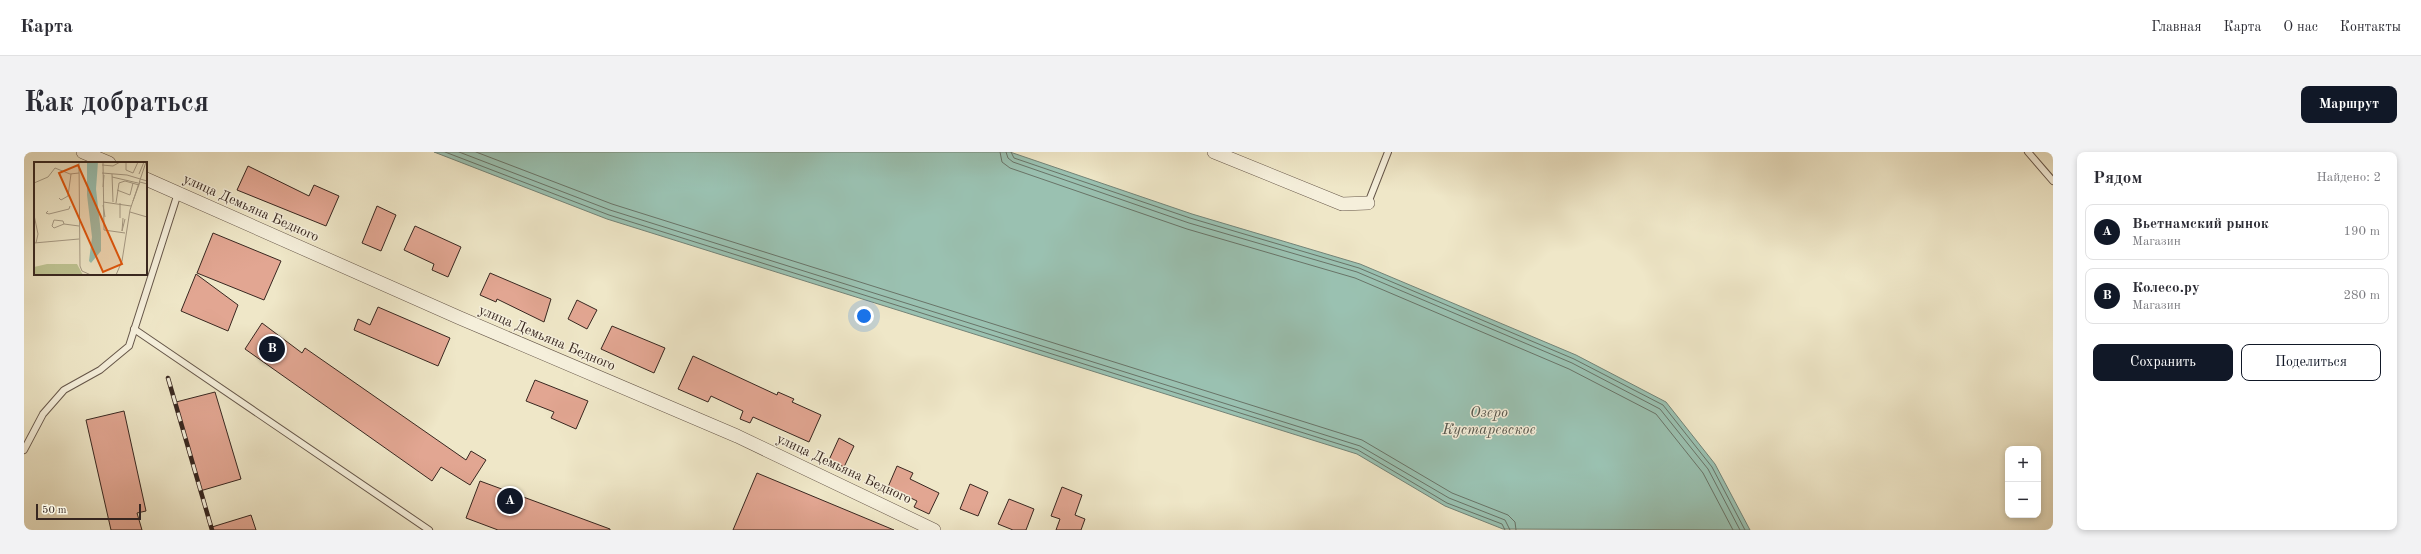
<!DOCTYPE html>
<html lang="ru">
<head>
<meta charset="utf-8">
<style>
  body { margin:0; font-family:"Old Standard TT",serif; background:#f2f2f3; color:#2b2b33 }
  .controls { position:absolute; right:12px; bottom:12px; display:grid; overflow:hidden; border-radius:8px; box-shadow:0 2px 6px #0003 }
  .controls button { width:36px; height:36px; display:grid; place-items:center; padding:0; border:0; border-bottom:1px solid #e1e1e2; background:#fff; color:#2b2b33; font:20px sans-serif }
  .scale { position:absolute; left:12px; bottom:10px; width:105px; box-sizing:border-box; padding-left:4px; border:2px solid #382720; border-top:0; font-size:11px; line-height:14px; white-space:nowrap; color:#382720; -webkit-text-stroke:3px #f5efdb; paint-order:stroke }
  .you { position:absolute; left:840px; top:164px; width:14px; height:14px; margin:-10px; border:3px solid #fff; border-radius:50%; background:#1a73e8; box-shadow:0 0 0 6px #1a73e833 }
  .badge { display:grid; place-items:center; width:26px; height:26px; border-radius:50%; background:#111827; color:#fff; font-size:13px; font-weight:700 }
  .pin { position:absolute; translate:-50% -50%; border:2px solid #fff; box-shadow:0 1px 4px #0006 }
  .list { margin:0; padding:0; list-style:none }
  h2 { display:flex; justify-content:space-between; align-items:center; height:52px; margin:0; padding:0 16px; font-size:17px }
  h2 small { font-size:13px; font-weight:400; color:#7c7c81 }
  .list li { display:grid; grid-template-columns:26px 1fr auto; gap:12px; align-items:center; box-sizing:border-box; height:56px; margin:0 8px 8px; padding:0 8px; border:1px solid #e1e1e2; border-radius:8px }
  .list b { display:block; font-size:15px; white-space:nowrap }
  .list p { margin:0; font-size:13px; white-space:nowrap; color:#7c7c81 }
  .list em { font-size:13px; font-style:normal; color:#7c7c81 }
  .actions { display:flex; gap:8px; padding:12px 16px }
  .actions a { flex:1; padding:9px 0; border:1px solid #111827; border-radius:8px; text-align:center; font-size:14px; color:#111827 }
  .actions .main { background:#111827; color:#fff }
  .map { position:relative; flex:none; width:2029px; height:378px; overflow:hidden; border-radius:8px }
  header { display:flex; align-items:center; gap:24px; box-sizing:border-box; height:56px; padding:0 20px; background:#fff; border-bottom:1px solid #e1e1e2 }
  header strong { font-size:19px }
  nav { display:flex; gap:22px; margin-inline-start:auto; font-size:14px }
  .intro { display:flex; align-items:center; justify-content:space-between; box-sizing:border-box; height:96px; padding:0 24px }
  h1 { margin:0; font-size:28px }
  .button { padding:10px 18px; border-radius:8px; background:#111827; color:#fff; font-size:14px; font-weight:700 }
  main { display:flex; gap:24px; padding:0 24px }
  aside { flex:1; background:#fff; border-radius:8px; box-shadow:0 2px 6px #0003 }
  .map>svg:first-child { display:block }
</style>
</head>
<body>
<header>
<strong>Карта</strong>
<nav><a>Главная</a><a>Карта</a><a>О нас</a><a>Контакты</a></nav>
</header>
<div class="intro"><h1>Как добраться</h1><a class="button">Маршрут</a></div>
<main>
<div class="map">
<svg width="2029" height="378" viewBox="0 0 2029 378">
  <rect width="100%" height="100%" fill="#efe7c8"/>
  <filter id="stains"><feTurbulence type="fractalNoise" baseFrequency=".005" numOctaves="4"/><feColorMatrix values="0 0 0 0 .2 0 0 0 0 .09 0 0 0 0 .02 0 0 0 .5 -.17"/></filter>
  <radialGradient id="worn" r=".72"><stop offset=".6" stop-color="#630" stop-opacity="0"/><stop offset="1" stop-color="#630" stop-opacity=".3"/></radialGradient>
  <polygon fill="#9ac1b1" stroke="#738377" points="410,0 986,0 1168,62 1336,112 1552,203 1642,250 1691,312 1726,378 1479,377 1421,354 1333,302 583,67"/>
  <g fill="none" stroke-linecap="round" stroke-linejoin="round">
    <g stroke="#697468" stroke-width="1">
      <polyline points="421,0 585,63 1334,298 1423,351 1478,372 1481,378"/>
      <polyline points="435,0 586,58 1336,294 1425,346 1481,368 1486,378"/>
      <polyline points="452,0 588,52 1338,288 1428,341 1484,363 1491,370 1492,378"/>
      <polyline points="976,0 978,10 986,16 1163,77 1331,126 1545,217 1632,262 1679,321 1709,378"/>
      <polyline points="982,0 984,6 989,10 1165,71 1333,120 1548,211 1636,257 1684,317 1716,378"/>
      <polyline points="987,0 990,6 1166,66 1335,116 1550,207 1639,253 1688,315 1721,378"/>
    </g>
  </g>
  <g fill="#e2a692" stroke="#382720">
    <polygon points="224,14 285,44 290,33 315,44 302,74 213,38"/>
    <polygon points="353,54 372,63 357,99 338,91"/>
    <polygon points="391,74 437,95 424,125 408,118 410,112 380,98"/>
    <polygon points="189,81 257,109 240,148 173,121"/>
    <polygon points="466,121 527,147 520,170 473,147 472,150 456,143"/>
    <polygon points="172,122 214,153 204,179 157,159"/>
    <polygon points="553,148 573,158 563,177 544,167"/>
    <polygon points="354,155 426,186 414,214 330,178 334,167 346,173"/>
    <polygon points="238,171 278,201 281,196 442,308 447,299 462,308 446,333 417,315 408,329 221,197"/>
    <polygon points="588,174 641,196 630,221 577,197"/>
    <polygon points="669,204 753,243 754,240 770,247 768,250 797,263 785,290 729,265 726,271 716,267 719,259 687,244 684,250 654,237"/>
    <polygon points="511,228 564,249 552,277 527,266 530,260 502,249"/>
    <polygon points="191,240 217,327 176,339 152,250"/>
    <polygon points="100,259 122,359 113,361 118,378 87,378 62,268"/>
    <polygon points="815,286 830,294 820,315 805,308"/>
    <polygon points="873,314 889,321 886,327 915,341 905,362 890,355 893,349 864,335"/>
    <polygon points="733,321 870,378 709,378"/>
    <polygon points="456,329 586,377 586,378 474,378 442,366"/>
    <polygon points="946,332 964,340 954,364 936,357"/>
    <polygon points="1038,335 1058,343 1051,363 1061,367 1057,378 1032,378 1036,367 1027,364"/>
    <polygon points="985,347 1010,357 1002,378 989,378 974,372"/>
    <polygon points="227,363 232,378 188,378 188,375"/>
  </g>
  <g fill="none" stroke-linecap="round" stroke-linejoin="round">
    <defs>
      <g id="service">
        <polyline points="2004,0 2029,29"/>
        <polyline points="1344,51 1364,0"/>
        <polyline points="110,177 405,378"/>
        <polyline points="0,298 19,262 40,238 76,218 105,194 154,41"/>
      </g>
      <g id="minor">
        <polyline points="59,0 85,11"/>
        <polyline points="1190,0 1318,52 1344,51"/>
        <polyline points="122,27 436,166 713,284 910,378"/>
      </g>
    </defs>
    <use href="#service" stroke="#66574a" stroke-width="8"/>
    <use href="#minor" stroke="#66574a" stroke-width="14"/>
    <use href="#service" stroke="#f5efdb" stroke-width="6"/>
    <use href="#minor" stroke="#f5efdb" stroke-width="13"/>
    <defs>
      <polyline id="rail" points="144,226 188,378"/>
    </defs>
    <use href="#rail" stroke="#382720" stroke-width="4.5"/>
    <use href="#rail" stroke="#f5efdb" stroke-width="3" stroke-dasharray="9" stroke-linecap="butt"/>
  </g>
  <g text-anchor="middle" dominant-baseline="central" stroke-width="3" stroke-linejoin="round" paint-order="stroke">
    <g font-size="14" fill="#382720" stroke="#f5efdb">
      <text transform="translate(227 56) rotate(24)">улица Демьяна Бедного</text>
      <text transform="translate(523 186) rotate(23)">улица Демьяна Бедного</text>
      <text transform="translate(820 317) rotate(25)">улица Демьяна Бедного</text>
    </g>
    <g font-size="15" font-style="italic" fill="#55554c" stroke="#f5efdb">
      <text x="1465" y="261">Озеро<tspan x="1465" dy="17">Кустаревское</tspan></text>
    </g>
  </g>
  <g transform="translate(10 10)">
    <rect width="113" height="113" fill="#efe7c8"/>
    <path d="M13,102H43L49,113H0V105Z" fill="#bec493"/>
    <path d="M53,0H64L62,27L67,71V89L57,101L55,99L58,75L53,33Z" fill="#9ac1b1"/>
    <path fill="none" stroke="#a69a85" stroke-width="1" d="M45,0L46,104L48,109L57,113M69,0L70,68L91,71M92,0V8L99,11L104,0M68,3L79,4L86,0M68,11L93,13L113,19M78,12L79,40M105,12L110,0M78,15L104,21M0,21L14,15L21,6L36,12L45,11M69,25L70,13M83,28L96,33L99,21M25,36L27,38L34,34L37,12M99,39L106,20L113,22M69,40L97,44M82,41L85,21L91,19L105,23M69,43L71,55M14,49L12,51L15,52L35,47L36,44M96,50L113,55M0,53L4,72L2,81M86,56V41M89,56L88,69L91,57M30,62L29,59L20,58L18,64L20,66L30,62L45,64M0,81L45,77M82,113L88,99L96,48L112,0"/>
    <path fill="#df560d" fill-opacity="0.15" stroke="#df560d" stroke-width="2" d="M44,3L88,102L69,110L25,11Z"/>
    <rect width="113" height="113" fill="none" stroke="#382720" stroke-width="2"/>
  </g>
  <rect width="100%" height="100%" filter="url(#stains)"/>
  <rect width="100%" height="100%" fill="url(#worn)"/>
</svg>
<div class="controls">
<button>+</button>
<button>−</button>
</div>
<div class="scale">50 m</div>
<div class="you"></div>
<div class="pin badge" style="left:486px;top:349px">A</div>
<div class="pin badge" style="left:248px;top:197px">B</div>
</div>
<aside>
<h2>Рядом<small>Найдено: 2</small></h2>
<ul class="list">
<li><span class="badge">A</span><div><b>Вьетнамский рынок</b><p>Магазин</p></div><em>190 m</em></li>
<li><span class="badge">B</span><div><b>Колесо.ру</b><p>Магазин</p></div><em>280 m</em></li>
</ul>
<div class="actions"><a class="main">Сохранить</a><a>Поделиться</a></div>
</aside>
</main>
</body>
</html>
